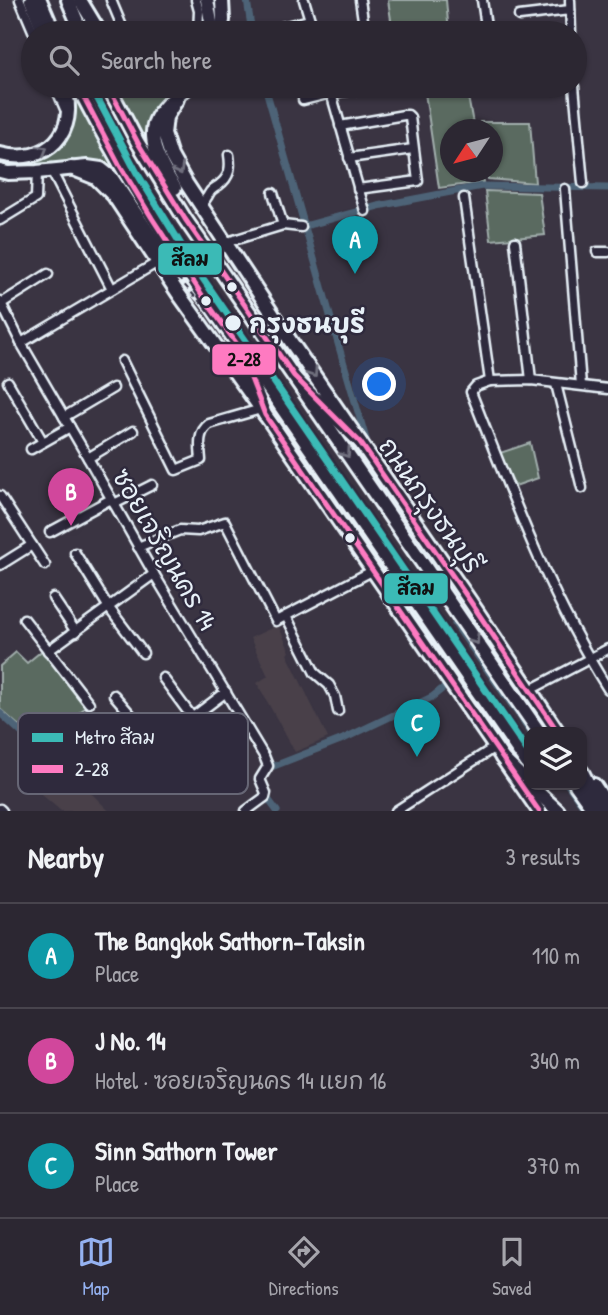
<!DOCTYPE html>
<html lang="en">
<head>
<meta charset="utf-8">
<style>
  body { margin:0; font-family:"Patrick Hand","Playpen Sans Thai",sans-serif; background:#38333e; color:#f1f3f6 }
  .controls { position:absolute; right:21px; bottom:21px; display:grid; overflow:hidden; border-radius:14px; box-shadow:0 2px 5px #0004 }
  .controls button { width:63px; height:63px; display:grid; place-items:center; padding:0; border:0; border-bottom:2px solid #48444d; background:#2c2732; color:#f1f3f6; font:35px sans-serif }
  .compass { position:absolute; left:440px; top:119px; width:63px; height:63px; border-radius:50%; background:#2c2732; box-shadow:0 2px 5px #0004; rotate:234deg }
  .you { position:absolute; left:380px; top:385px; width:24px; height:24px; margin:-18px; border:5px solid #fff; border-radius:50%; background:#1a73e8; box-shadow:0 0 0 10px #1a73e833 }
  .badge { display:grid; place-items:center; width:46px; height:46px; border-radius:50%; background:#95b2f1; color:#fff; font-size:23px; font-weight:700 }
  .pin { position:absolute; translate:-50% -58px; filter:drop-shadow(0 2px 4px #0008) }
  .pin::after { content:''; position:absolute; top:37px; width:24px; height:21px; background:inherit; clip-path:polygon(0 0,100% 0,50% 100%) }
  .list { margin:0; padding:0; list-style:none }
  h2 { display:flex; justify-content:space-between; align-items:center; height:91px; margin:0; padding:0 28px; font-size:30px }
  h2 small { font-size:23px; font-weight:400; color:#a6a5ac }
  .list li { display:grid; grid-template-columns:46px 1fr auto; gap:21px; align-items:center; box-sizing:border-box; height:105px; padding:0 28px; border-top:2px solid #48444d }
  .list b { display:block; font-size:26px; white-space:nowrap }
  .list p { margin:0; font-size:23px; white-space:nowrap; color:#a6a5ac }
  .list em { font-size:23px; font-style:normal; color:#a6a5ac }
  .icon { flex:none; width:38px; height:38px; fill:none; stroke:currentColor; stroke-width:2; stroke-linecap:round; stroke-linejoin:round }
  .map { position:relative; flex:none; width:608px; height:811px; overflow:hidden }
  .search { position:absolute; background:#2c2732; box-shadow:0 2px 5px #0004; left:21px; right:21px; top:21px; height:77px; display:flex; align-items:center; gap:18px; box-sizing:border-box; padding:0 24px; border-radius:38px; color:#a6a5ac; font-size:26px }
  .sheet { height:406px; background:#2c2732 }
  nav { display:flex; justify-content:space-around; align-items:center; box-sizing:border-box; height:98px; border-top:2px solid #48444d; background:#2c2732; font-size:19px; color:#a6a5ac }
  nav a { display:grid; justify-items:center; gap:4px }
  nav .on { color:#95b2f1 }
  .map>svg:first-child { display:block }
</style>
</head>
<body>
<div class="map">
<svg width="608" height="811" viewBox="0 0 608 811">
  <rect width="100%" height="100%" fill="#3a3442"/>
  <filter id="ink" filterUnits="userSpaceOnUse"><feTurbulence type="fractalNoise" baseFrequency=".0143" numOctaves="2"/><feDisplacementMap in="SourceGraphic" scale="14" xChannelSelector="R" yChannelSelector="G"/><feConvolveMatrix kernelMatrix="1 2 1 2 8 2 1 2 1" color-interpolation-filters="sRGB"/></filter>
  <g filter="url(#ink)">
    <g fill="#484049">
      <polygon points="278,625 290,652 287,654 328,738 295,752 257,683 268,676 250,638"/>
      <polygon points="56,767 84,792 88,790 109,811 61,811 34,788"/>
    </g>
    <g fill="#5a6a61" stroke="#a1aeac" stroke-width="2">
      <polygon points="388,0 446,0 449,33 393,33"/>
      <polygon points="114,86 182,86 152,137 148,152"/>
      <polygon points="424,86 466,86 474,129 450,130 450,172 481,172 483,182 439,188"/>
      <path d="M75,89L143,210L145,218L101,164C81,155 44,167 23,168C15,169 7,168 0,167V156L21,160C30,154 65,136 70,129C78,119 75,102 73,90Z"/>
      <polygon points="480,122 530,122 535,183 488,179 487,172 492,172 492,130 481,129"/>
      <polygon points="485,191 539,193 545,235 491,240"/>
      <polygon points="530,443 538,478 515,486 500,453"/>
      <polygon points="44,649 88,705 60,730 68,741 53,756 0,709 0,666 16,652 27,663"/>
    </g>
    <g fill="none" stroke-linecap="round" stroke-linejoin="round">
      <g stroke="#4d6477" stroke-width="7">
        <polyline points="247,0 252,33"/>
        <polyline points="265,86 339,347 366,439"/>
        <polyline points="305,226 378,206 482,186 608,188"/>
        <polyline points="455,624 531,732"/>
        <polyline points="0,713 61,769"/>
        <polyline points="274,766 343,739 432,697 442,689"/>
        <polyline points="568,785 587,811"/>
        <polyline points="268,799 277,811"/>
      </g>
      <defs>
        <g id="minor">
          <polyline points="20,0 34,33"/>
          <polyline points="111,0 121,24"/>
          <polyline points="196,0 199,11 198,33"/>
          <polyline points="304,0 314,33"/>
          <polyline points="360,0 365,33"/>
          <polyline points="482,0 487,33"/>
          <polyline points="570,0 571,33"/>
          <polyline points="519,16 570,10"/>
          <polyline points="258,33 310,20"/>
          <polyline points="55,86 65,109"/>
          <polyline points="329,86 365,211"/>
          <polyline points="574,86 583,183"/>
          <polyline points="303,100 331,93 383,86"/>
          <polyline points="340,126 404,115 408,115 410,117 418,181 358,189"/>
          <polyline points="349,158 413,149"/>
          <polyline points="51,170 112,289"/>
          <polyline points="565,189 581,385"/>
          <polyline points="273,193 283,225"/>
          <polyline points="464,198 490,381"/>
          <path d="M199,205C206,201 206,198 210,192C212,189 216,187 219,185C230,177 231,167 229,155"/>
          <polyline points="0,220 36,198 37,172"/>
          <polyline points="515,242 531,380"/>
          <polyline points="224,243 283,225 301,227"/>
          <polyline points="597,252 608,252"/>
          <polyline points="0,301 21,343 88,458 154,574 264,756 268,766 260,779 266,793 265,797 246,811"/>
          <polyline points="2,303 48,274"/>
          <polyline points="21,343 158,262"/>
          <path d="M122,361L176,470L201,460C200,447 197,433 209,424L261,409"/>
          <polyline points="8,382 43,442"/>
          <polyline points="556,384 582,488"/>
          <path d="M608,389L531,380L490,381L476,386L471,392C511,493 549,596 608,689"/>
          <polyline points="64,417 113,388"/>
          <polyline points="31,449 70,427"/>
          <polyline points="88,458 133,431"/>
          <polyline points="0,496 45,565"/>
          <polyline points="114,504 152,485"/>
          <polyline points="50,532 111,499"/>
          <polyline points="138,547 180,530 198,531 225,522 276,621 372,571"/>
          <polyline points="75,553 109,608 143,653"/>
          <polyline points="0,565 32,545"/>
          <polyline points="53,598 76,632"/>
          <polyline points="286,616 315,673 329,685 335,696 338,711"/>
          <polyline points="24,619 89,703"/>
          <polyline points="48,651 154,574"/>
          <polyline points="163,678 192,717"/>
          <polyline points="530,690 608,649"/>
          <polyline points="114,695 156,744"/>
          <polyline points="124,769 226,692"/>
          <polyline points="0,809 2,811"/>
          <polyline points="396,811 495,747"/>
        </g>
        <g id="secondary">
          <polyline points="177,99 166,117 164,134 171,156 186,183 291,342 468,598 558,732"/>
          <polyline points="71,168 96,178 114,196 178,293 271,423 539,811"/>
          <polyline points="594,785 608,806"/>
        </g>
        <g id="primary">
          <polyline points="31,0 44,33"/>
          <polyline points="40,0 54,33"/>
          <polyline points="68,0 82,33"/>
          <polyline points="80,0 100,33"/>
          <polyline points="207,33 211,22 207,0"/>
          <polyline points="221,33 223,20 222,0"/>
          <path d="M78,86C135,200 209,303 282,408C364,527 447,646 529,766"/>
          <polyline points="108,86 138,143 185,219 539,732"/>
          <path d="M0,154C47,166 80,132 64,86"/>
          <polyline points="0,171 8,173 37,172 87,167 101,169 111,177 155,242 181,273"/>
          <path d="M175,188C164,171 147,143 155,122C161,106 177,96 189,86"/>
          <polyline points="246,366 265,415"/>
          <polyline points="316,399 360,442"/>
          <polyline points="502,758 529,784"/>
          <polyline points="582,772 602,811"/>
          <polyline points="530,785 558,811"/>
          <polyline points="576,785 594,810"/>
        </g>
      </defs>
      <use href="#minor" stroke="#e8f1f8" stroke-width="13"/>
      <use href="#secondary" stroke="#e8f1f8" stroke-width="18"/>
      <use href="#primary" stroke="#e8f1f8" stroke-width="18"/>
      <use href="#minor" stroke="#2f2a3d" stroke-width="8"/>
      <use href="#secondary" stroke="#2f2a3d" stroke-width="12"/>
      <use href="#primary" stroke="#2f2a3d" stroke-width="12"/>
      <defs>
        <polyline id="rail" points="178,278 210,313"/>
      </defs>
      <use href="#rail" stroke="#e8f1f8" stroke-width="4.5"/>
      <use href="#rail" stroke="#2f2a3d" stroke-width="2" stroke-dasharray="5" stroke-linecap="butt"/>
      <defs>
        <g id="bus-1">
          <polyline points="78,86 119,164 152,218 206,301 239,347 265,415 539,811"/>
          <polyline points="108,86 138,143 185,219 294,376 360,442 468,598 558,732"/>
        </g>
      </defs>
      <use href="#bus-1" stroke="#2f2a3d" stroke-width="10"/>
      <use href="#bus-1" stroke="#fe7ac1" stroke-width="5"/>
      <defs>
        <polyline id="metro-1" points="91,86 137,173 193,264 529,753"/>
      </defs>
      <use href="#metro-1" stroke="#2f2a3d" stroke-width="12"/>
      <use href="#metro-1" stroke="#3bbab6" stroke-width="7"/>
    </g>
    <defs><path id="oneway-chevron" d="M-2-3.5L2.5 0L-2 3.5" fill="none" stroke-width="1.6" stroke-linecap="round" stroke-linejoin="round" transform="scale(1.75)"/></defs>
    <g stroke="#70707e">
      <use href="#oneway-chevron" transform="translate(43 150) rotate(-31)"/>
      <use href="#oneway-chevron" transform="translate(179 170) rotate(61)"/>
      <use href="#oneway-chevron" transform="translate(313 373) rotate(56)"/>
      <use href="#oneway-chevron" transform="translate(346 453) rotate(55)"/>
      <use href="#oneway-chevron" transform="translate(475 640) rotate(55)"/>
    </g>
  </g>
  <g fill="#e8f1f8" stroke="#2f2a3d" stroke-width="2.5">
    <circle cx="232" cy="287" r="6"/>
    <circle cx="206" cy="301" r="6"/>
    <circle cx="233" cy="323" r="9"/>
    <circle cx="350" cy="538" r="6"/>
  </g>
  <g text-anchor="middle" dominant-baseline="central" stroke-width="5" stroke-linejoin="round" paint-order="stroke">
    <g font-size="26" font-weight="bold" fill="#e8f1f8" stroke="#2f2a3d" text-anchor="start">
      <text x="249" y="323">กรุงธนบุรี</text>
    </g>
    <g font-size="26" fill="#e8f1f8" stroke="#2f2a3d">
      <text transform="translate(431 505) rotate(55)">ถนนกรุงธนบุรี</text>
      <text transform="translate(165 549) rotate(60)">ซอยเจริญนคร 14</text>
    </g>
  </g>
  <rect x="18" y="713" width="230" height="81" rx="10" fill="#2f2a3d" stroke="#666675" stroke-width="2"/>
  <rect x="32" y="733" width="31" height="9" fill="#3bbab6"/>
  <rect x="32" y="765" width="31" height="8" fill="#fe7ac1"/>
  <g font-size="19" fill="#e8f1f8">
    <text x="75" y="744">Metro สีลม</text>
    <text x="75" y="776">2-28</text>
  </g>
  <g stroke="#2f2a3d" stroke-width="2.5">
    <rect x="157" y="242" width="66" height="34" rx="7" fill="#3bbab6"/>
    <rect x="211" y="343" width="66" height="33" rx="7" fill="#fe7ac1"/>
    <rect x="383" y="572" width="66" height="33" rx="7" fill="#3bbab6"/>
  </g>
  <g font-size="19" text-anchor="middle" font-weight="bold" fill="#111">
    <text x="190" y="266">สีลม</text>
    <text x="244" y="366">2-28</text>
    <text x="416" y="595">สีลม</text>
  </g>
</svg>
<div class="controls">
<button><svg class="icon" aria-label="layers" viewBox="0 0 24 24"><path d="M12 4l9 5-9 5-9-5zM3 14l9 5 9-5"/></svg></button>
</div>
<svg class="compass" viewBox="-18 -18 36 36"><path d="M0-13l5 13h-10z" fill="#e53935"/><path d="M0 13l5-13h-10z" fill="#a6a5ac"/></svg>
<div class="you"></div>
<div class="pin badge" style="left:355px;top:274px;background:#0f9aa8">A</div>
<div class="pin badge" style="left:71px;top:526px;background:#d1479c">B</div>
<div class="pin badge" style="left:417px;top:757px;background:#0f9aa8">C</div>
<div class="search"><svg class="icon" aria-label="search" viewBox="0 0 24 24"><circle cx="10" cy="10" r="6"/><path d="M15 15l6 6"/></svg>Search here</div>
</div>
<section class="sheet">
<h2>Nearby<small>3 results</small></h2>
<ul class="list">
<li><span class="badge" style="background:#0f9aa8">A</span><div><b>The Bangkok Sathorn–Taksin</b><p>Place</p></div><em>110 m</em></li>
<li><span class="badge" style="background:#d1479c">B</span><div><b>J No. 14</b><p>Hotel · ซอยเจริญนคร 14 แยก 16</p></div><em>340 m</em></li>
<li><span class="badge" style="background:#0f9aa8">C</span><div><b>Sinn Sathorn Tower</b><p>Place</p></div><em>370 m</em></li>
</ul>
</section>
<nav>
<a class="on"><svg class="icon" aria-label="map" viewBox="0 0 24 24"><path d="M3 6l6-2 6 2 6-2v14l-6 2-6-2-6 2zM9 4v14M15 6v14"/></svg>Map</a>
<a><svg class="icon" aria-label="directions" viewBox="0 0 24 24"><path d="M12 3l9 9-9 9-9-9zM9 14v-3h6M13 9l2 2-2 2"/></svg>Directions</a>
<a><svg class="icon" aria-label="saved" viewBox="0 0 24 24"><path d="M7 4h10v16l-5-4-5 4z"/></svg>Saved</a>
</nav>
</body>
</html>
